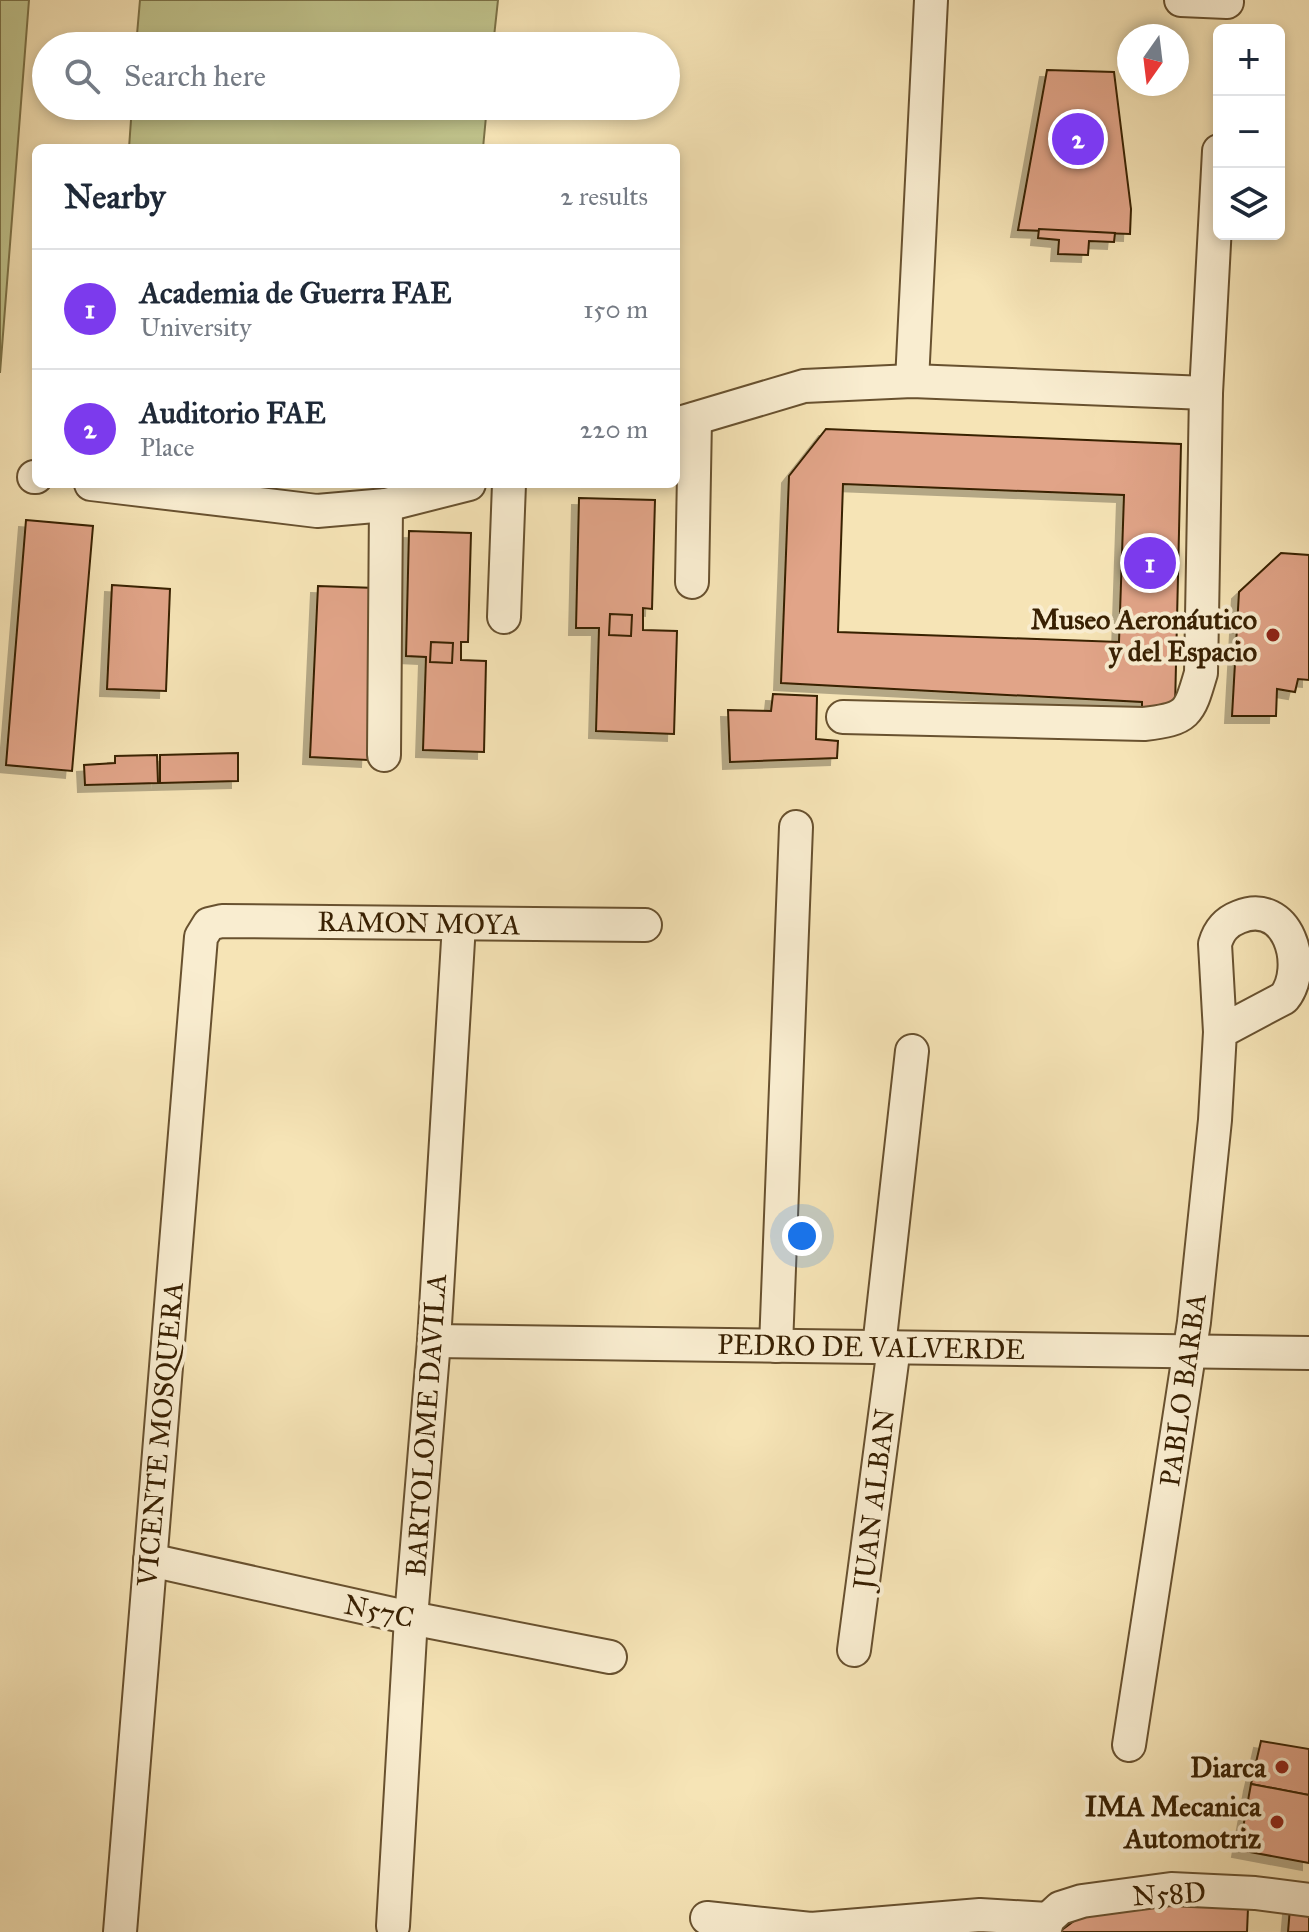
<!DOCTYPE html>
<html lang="en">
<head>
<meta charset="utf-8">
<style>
  body { margin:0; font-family:"IM FELL Great Primer",serif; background:#f2f2f3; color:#1f2937 }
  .controls { position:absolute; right:24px; top:24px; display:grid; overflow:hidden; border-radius:12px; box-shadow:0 4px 12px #0003 }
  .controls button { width:72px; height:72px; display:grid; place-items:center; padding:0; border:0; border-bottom:2px solid #e0e1e3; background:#fff; color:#1f2937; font:40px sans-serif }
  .compass { position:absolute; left:1117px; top:24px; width:72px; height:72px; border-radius:50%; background:#fff; box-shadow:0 4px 12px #0003; rotate:194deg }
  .you { position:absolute; left:802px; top:1236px; width:28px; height:28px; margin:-20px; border:6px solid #fff; border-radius:50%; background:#1a73e8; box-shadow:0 0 0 12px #1a73e833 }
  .badge { display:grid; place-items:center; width:52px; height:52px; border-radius:50%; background:#7c3aed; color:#fff; font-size:26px; font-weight:700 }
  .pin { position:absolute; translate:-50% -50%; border:4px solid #fff; box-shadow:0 2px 8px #0006 }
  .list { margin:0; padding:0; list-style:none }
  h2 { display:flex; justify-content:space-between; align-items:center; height:104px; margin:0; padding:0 32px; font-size:34px }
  h2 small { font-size:26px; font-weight:400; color:#747a83 }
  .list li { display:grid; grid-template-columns:52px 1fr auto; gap:24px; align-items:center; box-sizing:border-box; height:120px; padding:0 32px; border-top:2px solid #e0e1e3 }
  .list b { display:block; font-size:30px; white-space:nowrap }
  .list p { margin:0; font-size:26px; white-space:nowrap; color:#747a83 }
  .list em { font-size:26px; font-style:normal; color:#747a83 }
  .icon { flex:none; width:44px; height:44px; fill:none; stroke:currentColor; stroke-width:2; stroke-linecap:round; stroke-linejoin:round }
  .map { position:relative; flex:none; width:1309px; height:1932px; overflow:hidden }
  .search { position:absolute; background:#fff; box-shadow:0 4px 12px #0003; left:32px; top:32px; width:648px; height:88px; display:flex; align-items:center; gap:20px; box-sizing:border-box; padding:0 28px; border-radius:44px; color:#747a83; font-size:30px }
  .panel { position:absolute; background:#fff; box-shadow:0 4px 12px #0003; left:32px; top:144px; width:648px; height:344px; border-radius:12px }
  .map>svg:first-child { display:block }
</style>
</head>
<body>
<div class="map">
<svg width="1309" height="1932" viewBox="0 0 1309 1932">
  <defs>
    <filter id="shadow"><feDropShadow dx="-7" dy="7" stdDeviation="0" flood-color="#0004"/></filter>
  </defs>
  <rect width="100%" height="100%" fill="#f6e4b6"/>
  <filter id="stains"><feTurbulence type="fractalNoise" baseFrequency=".0025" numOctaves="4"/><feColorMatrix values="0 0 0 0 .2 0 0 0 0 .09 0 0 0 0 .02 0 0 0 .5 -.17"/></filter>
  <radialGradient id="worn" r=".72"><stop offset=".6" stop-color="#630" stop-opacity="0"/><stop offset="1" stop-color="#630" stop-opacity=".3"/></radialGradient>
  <g fill="#c0c38c" stroke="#7c7247" stroke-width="2">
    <polygon points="0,0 29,0 0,373"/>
    <polygon points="140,0 498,0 493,46 136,46"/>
    <polygon points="132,106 487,106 483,148 129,148"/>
  </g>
  <g fill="#e1a488" stroke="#382002" stroke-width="2" fill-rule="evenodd" filter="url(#shadow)">
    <polygon points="1047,70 1114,72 1131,209 1130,234 1018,230"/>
    <polygon points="1039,229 1115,233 1114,242 1089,241 1088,255 1058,254 1059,240 1038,238"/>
    <path d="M826,429L1181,444L1175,708H1142V702L781,683L789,476ZM843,484L1124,495L1119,642L838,632Z"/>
    <polygon points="579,498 655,500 652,609 643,608 643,630 677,631 674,734 596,731 599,628 576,628"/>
    <polygon points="26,520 93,526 72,771 6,765"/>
    <polygon points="409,531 471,533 468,642 461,642 461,660 486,661 484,752 423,750 426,657 406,656"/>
    <polygon points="1281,553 1309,555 1309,680 1298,679 1295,692 1277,689 1276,716 1232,716 1239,592"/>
    <polygon points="112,585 170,589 166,691 107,689"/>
    <polygon points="318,586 376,588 368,760 310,757"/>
    <polygon points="610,614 632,615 631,636 609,635"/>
    <polygon points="431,642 453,643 452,663 430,662"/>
    <polygon points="773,694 817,696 816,739 838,741 837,758 730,762 728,710 771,711"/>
    <polygon points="238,753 238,781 160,783 160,755"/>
    <polygon points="157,755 158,783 85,785 84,765 115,763 115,756"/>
    <polygon points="1261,1741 1309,1749 1309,1795 1251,1784"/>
    <polygon points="1251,1784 1309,1795 1309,1863 1239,1850"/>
    <polygon points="1127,1903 1248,1908 1247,1932 1059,1932 1078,1918"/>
    <polygon points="1290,1908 1309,1910 1309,1932 1288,1932"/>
  </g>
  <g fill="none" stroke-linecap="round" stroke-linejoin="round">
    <defs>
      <g id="minor">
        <polyline points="1181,0 1227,2"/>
        <polyline points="912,381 931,0"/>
        <polyline points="676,424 804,386 912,381 1206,393"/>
        <polyline points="34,477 36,477"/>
        <polyline points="91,484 317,511 386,505 469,484"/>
        <polyline points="692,582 695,419"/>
        <polyline points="504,617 509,484"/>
        <path d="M843,717L1144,724C1188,719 1189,714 1201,673L1206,393L1219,151"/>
        <polyline points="384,755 386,505"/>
        <polyline points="434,1341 1309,1353"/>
        <polyline points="776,1346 796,827"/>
        <polyline points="879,1347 912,1051"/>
        <polyline points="150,1560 411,1618 610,1657"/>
        <polyline points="854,1650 894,1347"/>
        <path d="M1129,1745L1194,1322L1215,1120L1220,1032L1215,944C1219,930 1226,922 1239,917C1288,897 1309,967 1284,998L1220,1032"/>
        <polyline points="707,1918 811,1929 980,1915 1048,1919"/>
        <polyline points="393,1926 411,1618 434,1341 459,924"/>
        <polyline points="120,1932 201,937 209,924 222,921 645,925"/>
        <polyline points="1044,1932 1048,1919 1060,1908 1082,1901 1171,1889 1255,1893 1309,1900"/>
      </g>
    </defs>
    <use href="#minor" stroke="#68512f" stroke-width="36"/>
    <use href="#minor" stroke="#f9edd0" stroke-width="32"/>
  </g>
  <g fill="#8f2418" stroke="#f9edd0" stroke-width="3">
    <circle cx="1273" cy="635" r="8"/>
    <circle cx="1282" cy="1767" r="8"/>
    <circle cx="1277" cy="1822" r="8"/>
  </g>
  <g text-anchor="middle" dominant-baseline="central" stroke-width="8" stroke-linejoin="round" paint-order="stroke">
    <g font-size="28" font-weight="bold" fill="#382002" stroke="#f9edd0" text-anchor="end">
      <text x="1257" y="619">Museo Aeronáutico<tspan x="1257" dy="32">y del Espacio</tspan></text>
      <text x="1266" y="1767">Diarca</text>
      <text x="1261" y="1806">IMA Mecanica<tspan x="1261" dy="32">Automotriz</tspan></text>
    </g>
    <g font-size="28" fill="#382002" stroke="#f9edd0">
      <text transform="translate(419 923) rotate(1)">RAMON MOYA</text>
      <text transform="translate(871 1347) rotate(1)">PEDRO DE VALVERDE</text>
      <text transform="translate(1183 1390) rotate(-82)">PABLO BARBA</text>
      <text transform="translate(426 1425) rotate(-86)">BARTOLOME DAVILA</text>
      <text transform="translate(160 1434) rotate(-85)">VICENTE MOSQUERA</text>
      <text transform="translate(874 1499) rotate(-83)">JUAN ALBAN</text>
      <text transform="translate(379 1611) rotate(12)">N57C</text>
      <text transform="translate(1169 1894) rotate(-3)">N58D</text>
    </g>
  </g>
  <rect width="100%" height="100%" filter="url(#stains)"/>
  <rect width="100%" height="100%" fill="url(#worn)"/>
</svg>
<div class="controls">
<button>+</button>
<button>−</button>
<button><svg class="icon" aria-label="layers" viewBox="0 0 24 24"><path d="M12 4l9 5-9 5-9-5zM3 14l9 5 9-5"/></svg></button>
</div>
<svg class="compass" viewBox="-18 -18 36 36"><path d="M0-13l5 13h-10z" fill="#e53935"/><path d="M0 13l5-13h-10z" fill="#747a83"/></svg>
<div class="you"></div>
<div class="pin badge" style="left:1150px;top:563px">1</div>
<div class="pin badge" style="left:1078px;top:139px">2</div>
<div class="search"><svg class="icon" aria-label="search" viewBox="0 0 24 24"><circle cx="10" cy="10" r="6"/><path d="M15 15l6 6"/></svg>Search here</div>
<section class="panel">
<h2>Nearby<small>2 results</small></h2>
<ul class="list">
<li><span class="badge">1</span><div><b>Academia de Guerra FAE</b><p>University</p></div><em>150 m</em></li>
<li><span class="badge">2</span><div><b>Auditorio FAE</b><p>Place</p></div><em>220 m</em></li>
</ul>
</section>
</div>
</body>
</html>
